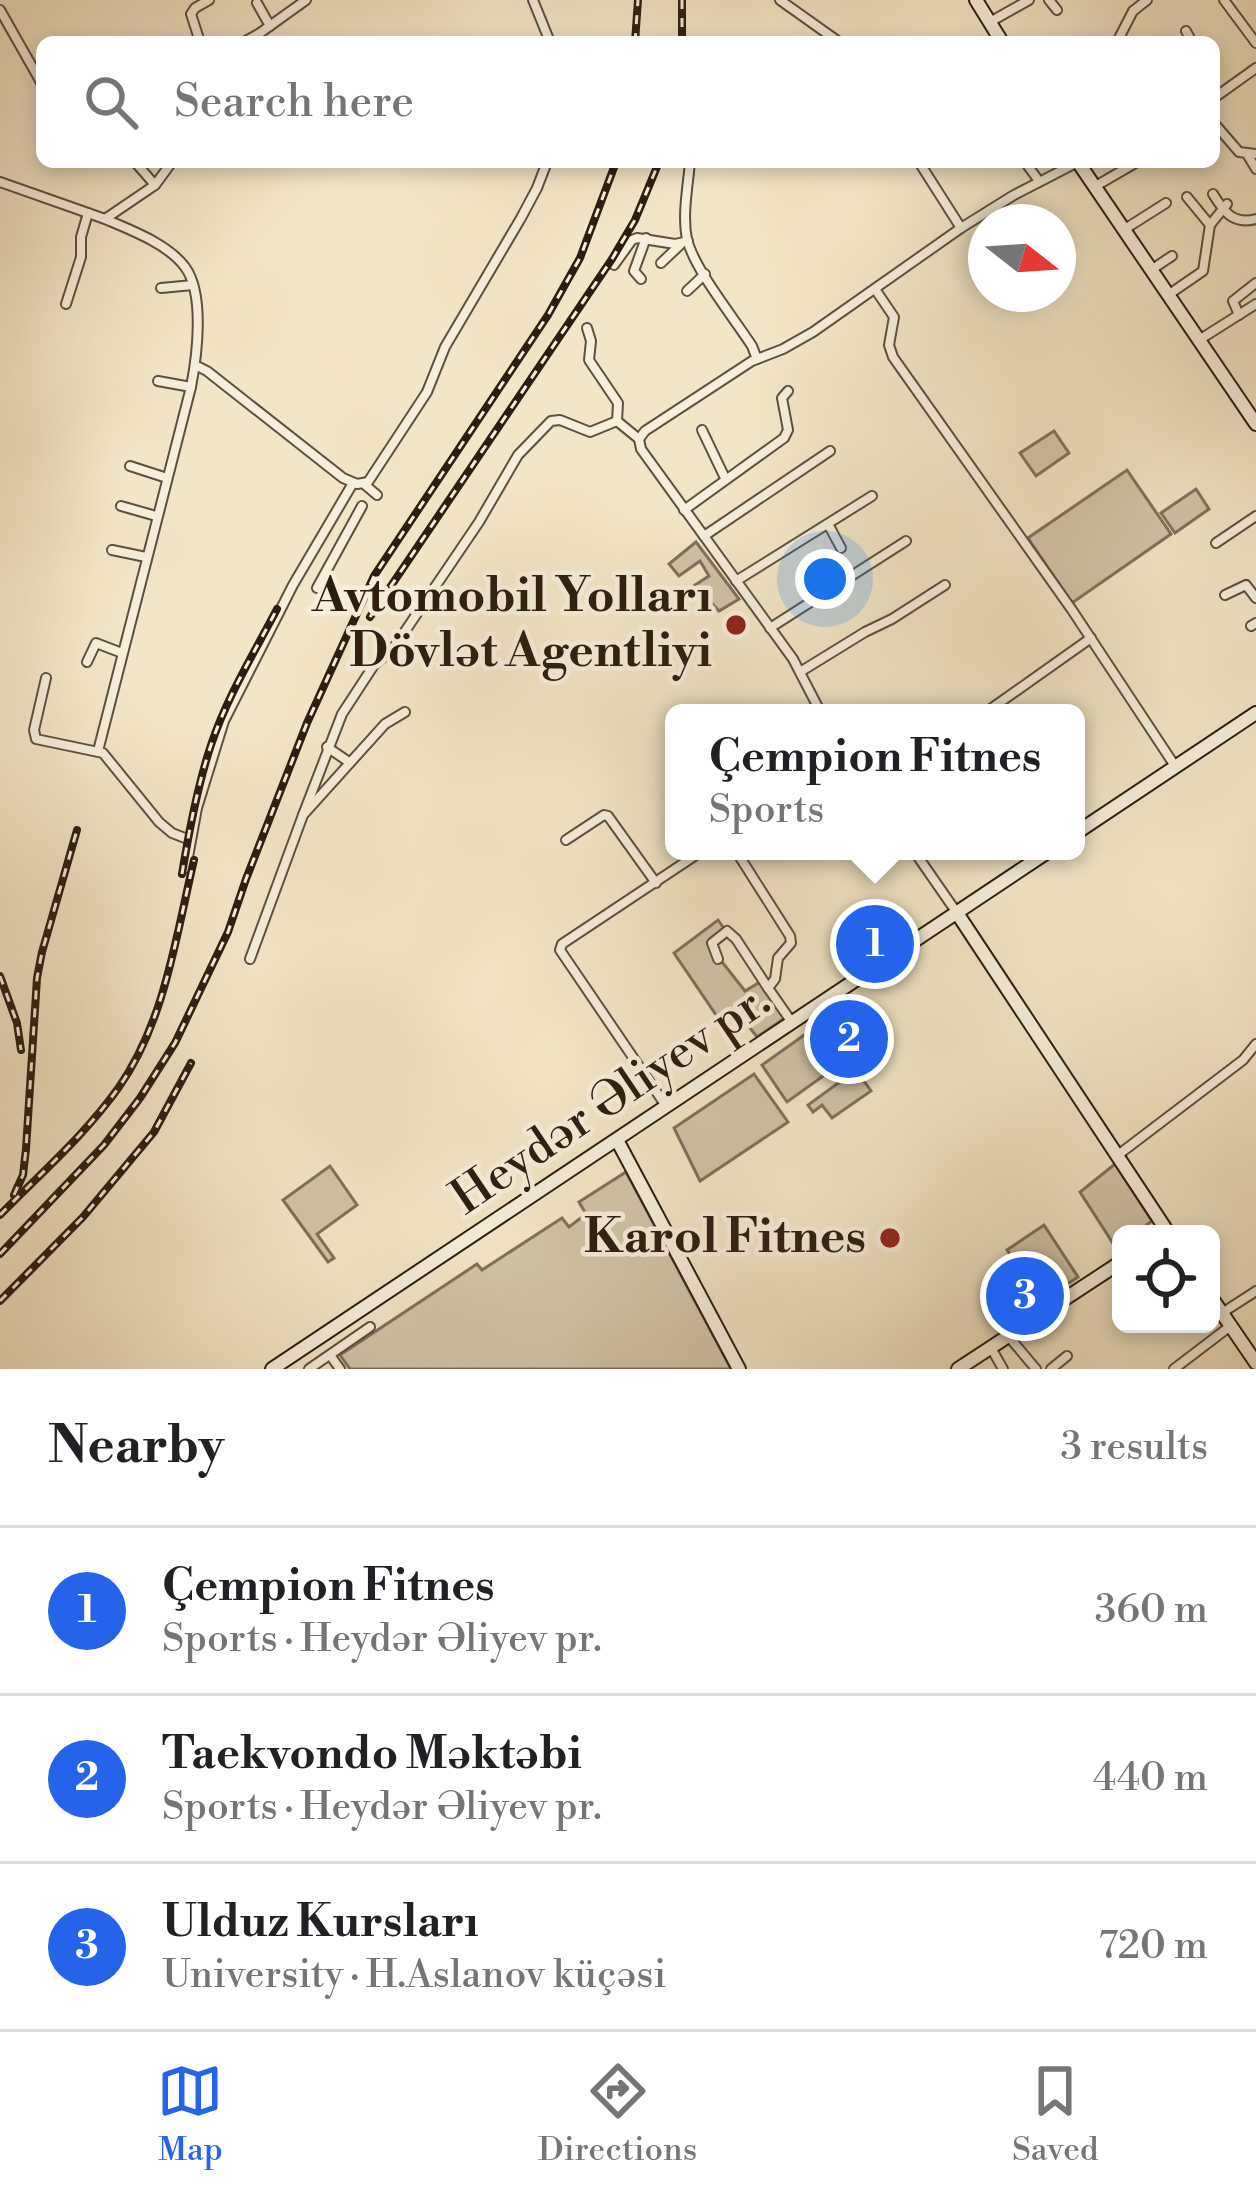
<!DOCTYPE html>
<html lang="en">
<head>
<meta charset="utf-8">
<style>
  body { margin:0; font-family:"Libre Bodoni",serif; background:#f6f6f6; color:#202124 }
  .controls { position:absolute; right:36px; bottom:36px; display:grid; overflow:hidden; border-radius:18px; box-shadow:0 6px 18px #0003 }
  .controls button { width:108px; height:108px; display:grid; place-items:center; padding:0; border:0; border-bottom:3px solid #e0e0e0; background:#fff; color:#202124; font:60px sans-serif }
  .compass { position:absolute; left:968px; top:204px; width:108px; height:108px; border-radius:50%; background:#fff; box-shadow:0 6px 18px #0003; rotate:107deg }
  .you { position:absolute; left:825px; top:579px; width:42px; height:42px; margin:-30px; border:9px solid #fff; border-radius:50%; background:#1a73e8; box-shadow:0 0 0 18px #1a73e833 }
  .badge { display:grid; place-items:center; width:78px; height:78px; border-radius:50%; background:#2563eb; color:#fff; font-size:39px; font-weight:700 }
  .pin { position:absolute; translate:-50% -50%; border:6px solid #fff; box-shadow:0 3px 12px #0006 }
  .popup { position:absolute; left:665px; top:704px; width:420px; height:156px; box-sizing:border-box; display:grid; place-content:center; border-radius:18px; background:#fff; filter:drop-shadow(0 3px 9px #0005); font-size:39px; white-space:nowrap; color:#757577 }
  .popup b { font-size:45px; color:#202124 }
  .popup::after { content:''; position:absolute; left:50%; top:100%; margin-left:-24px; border:24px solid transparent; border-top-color:#fff }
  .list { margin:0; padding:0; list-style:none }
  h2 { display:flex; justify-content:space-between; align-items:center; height:156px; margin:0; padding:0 48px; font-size:51px }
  h2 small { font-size:39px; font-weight:400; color:#757577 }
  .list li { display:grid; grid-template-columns:78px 1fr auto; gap:36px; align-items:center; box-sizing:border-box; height:168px; padding:0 48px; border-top:3px solid #e0e0e0 }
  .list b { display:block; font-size:45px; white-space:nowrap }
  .list p { margin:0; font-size:39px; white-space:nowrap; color:#757577 }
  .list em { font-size:39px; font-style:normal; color:#757577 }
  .icon { flex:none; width:66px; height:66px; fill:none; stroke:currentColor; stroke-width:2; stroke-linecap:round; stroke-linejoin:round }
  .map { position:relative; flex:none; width:1256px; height:1369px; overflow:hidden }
  .search { position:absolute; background:#fff; box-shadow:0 6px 18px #0003; left:36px; right:36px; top:36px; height:132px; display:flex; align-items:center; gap:30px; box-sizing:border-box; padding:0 42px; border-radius:18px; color:#757577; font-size:45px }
  .sheet { height:660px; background:#fff }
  nav { display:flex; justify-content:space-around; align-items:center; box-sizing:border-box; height:168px; border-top:3px solid #e0e0e0; background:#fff; font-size:33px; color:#757577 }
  nav a { display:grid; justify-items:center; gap:6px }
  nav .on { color:#2563eb }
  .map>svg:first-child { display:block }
</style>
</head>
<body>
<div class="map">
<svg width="1256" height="1369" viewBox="0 0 1256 1369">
  <rect width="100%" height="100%" fill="#f3e6c6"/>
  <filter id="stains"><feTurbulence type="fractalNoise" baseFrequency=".00167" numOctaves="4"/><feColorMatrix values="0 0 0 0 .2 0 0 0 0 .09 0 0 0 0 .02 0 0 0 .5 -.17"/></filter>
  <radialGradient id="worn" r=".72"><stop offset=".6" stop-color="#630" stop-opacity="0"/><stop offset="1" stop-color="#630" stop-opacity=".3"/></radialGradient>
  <g fill="#d1c4a7" stroke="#7f705c" stroke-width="3">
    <polygon points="1054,431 1069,453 1036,476 1020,453"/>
    <polygon points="1127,470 1171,534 1072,603 1028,538"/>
    <polygon points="1196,489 1209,509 1175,533 1161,513"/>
    <polygon points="696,542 739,599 719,611 707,598 701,600 692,587 709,576 700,561 679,576 669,564"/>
    <polygon points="718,920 728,934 711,948 745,991 760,982 785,1018 757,1037 747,1024 729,1034 674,953"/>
    <polygon points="821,1023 847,1059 787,1102 762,1065"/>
    <polygon points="856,1070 871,1091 832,1118 822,1105 813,1112 808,1105"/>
    <polygon points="754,1074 788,1122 700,1181 674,1128"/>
    <polygon points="1115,1164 1152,1221 1135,1234 1121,1234 1121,1244 1116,1248 1080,1192"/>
    <polygon points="330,1166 357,1205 317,1234 334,1258 328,1262 283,1200"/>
    <polygon points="626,1172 731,1369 350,1369 340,1355 477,1264 482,1270 562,1218 569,1227 586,1214 579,1202"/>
    <polygon points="1044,1225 1078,1277 1041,1301 1007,1250"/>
  </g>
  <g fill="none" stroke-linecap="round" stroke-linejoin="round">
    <defs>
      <g id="street">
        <polyline points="533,0 550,42"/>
        <polyline points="780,0 839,42"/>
        <polyline points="1049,0 1057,10"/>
        <polyline points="1224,0 1256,43"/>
        <polyline points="257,3 270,26"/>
        <polyline points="0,10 42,84"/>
        <polyline points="990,22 1029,0"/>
        <polyline points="1186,31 1192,42"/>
        <polyline points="200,42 191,14 195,8 209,0"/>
        <polyline points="244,42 260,33 306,0"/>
        <polyline points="1117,42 1133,11 1147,0"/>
        <polyline points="1214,98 1256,68"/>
        <polyline points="1214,123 1239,152 1256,154"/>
        <polyline points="1247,154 1256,169"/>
        <polyline points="135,162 155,185"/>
        <path d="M690,162C688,186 682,215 687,239C694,269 734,318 752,346L757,359"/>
        <polyline points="919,162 961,228"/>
        <polyline points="1025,162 1039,181"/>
        <polyline points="0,182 105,219 155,185 172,162"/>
        <polyline points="1094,187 1137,162"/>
        <path d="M1213,194C1224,212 1233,225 1256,219"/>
        <polyline points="1187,197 1210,225"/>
        <polyline points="1125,229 1166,203"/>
        <polyline points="661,263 680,245"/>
        <polyline points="614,265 632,240 637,238 675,244 688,241"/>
        <polyline points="1151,270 1172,256"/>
        <polyline points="641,279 634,271 646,238"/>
        <polyline points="161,288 193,285"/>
        <polyline points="875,289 894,317 889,345 893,357 1072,610 1175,766"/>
        <polyline points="687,291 705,274"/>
        <polyline points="1168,295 1203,271 1210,225 1227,204"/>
        <polyline points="66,304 81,257 81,237 88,213"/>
        <polyline points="1239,315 1233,301 1256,283"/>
        <polyline points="587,328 591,341 589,360 618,403 617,421"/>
        <polyline points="1199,340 1256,304"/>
        <polyline points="195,365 207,371 343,478 357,484 368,482 427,392 445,347 521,218 537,188 547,162"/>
        <polyline points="158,381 191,387"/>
        <polyline points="617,421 639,439 641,449 793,659 821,713"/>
        <polyline points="702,430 725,478"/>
        <polyline points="639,439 645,431 752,361 783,349 813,332 961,228 1014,195 1078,162"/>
        <polyline points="130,466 167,478"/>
        <polyline points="364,484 377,495"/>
        <polyline points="121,506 156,516"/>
        <polyline points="684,510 784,438 788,430 782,398 788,391"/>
        <polyline points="828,524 841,548"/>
        <polyline points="704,536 830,451"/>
        <polyline points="1216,543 1256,516"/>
        <polyline points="112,550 146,557"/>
        <polyline points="736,581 872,496"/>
        <polyline points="317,588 362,506"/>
        <polyline points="1225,595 1246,585 1256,598"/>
        <polyline points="1251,626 1256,623"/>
        <polyline points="770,628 906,541"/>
        <polyline points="87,662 96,643 122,653"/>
        <polyline points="800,672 865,632 892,619 945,585"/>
        <polyline points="46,678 34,730 36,739 103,753 159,822 172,833 190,840"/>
        <polyline points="985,713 1091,638"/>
        <polyline points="327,747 349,762"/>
        <path d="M98,751L191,387C197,356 205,294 185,267C168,244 131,230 105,219"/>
        <polyline points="303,815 342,714 374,665 393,649 479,522 518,455 551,421 560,420 590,432 617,421"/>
        <polyline points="566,840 604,815 608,816 656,883"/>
        <polyline points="736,851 790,936 791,943 778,958 775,979 768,988 791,1021"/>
        <polyline points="914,851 957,913"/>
        <polyline points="186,868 197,808 224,721 293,585 353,483"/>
        <polyline points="250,959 303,815 385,724 405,712"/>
        <polyline points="718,959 712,943 727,931 736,939 768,988"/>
        <polyline points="666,1106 560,950 562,944 702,851"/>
        <polyline points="1118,1155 1243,1060 1256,1044"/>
        <polyline points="1222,1313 1256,1291"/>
        <polyline points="1009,1337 1036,1369"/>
        <polyline points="991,1348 1003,1369"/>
        <polyline points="330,1355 340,1369"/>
        <polyline points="309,1369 370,1327"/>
        <polyline points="1051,1369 1067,1356"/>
        <polyline points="1174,1369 1229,1327"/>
      </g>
      <g id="secondary">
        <polyline points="976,0 1002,42"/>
        <polyline points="1078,162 1256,424"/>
        <polyline points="1076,833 1256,713"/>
        <polyline points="957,913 1169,1234"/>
        <polyline points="617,1140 739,1369"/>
        <polyline points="1211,1297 1256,1363"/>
        <polyline points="272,1369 1049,851"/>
        <polyline points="958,1369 1121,1262"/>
      </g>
    </defs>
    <use href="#street" stroke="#5e4f3e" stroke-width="12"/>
    <use href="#secondary" stroke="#2d1d10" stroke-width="16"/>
    <use href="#street" stroke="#f7efda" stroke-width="8"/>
    <use href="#secondary" stroke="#f7efda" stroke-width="12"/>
    <defs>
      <g id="rail">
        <polyline points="682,0 682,42"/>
        <polyline points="635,42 638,0"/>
        <polyline points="370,617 612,259 635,220 659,162"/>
        <path d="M182,874C189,831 197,787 211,745C227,697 254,653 277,609"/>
        <polyline points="0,976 17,1023 21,1050"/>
        <polyline points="14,1195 23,1175 26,1149 37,978 42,952 77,830"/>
        <path d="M0,1215C41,1173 85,1135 119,1087C165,1021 176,936 194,860"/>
        <polyline points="0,1254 104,1145 140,1098 175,1043 228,932 246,879 307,723 374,576 548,315 580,258 616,162"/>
        <polyline points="0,1301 83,1217 154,1132 191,1063"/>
      </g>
    </defs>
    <use href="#rail" stroke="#2d1d10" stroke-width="8"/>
    <use href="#rail" stroke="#f7efda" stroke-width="3" stroke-dasharray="9" stroke-linecap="butt"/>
  </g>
  <g fill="#8f2418" stroke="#f7efda" stroke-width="4.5">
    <circle cx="736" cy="625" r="12"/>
    <circle cx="890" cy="1238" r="12"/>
  </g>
  <g text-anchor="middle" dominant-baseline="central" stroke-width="9" stroke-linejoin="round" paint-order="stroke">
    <g font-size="48" font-weight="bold" fill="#2d1d10" stroke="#f7efda" text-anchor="end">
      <text x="712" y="597">Avtomobil Yolları<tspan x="712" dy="55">Dövlət Agentliyi</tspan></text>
      <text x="866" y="1238">Karol Fitnes</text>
    </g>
    <g font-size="48" fill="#2d1d10" stroke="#f7efda">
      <text transform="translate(611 1100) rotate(-34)">Heydər Əliyev pr.</text>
    </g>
  </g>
  <rect width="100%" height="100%" filter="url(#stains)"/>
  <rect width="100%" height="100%" fill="url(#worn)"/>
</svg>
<div class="controls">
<button><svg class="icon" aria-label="locate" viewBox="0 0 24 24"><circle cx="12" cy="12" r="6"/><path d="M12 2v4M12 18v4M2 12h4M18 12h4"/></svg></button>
</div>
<svg class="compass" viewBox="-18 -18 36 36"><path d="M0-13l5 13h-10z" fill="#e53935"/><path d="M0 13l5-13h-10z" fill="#757577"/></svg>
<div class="you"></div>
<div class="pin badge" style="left:875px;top:944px">1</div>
<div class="popup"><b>Çempion Fitnes</b>Sports</div>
<div class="pin badge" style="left:849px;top:1039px">2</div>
<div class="pin badge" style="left:1025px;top:1296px">3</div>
<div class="search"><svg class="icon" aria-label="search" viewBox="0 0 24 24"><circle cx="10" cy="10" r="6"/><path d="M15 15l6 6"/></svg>Search here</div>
</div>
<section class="sheet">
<h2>Nearby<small>3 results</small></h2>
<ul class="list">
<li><span class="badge">1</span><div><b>Çempion Fitnes</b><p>Sports · Heydər Əliyev pr.</p></div><em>360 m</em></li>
<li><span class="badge">2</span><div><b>Taekvondo Məktəbi</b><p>Sports · Heydər Əliyev pr.</p></div><em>440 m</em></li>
<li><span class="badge">3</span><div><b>Ulduz Kursları</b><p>University · H.Aslanov küçəsi</p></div><em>720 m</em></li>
</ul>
</section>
<nav>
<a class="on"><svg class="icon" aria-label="map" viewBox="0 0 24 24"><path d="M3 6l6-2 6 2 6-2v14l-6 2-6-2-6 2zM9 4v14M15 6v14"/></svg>Map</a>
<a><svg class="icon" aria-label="directions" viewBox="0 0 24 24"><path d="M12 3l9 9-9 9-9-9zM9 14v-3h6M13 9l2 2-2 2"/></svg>Directions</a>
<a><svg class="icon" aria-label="saved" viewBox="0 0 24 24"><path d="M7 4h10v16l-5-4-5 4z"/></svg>Saved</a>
</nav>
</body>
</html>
